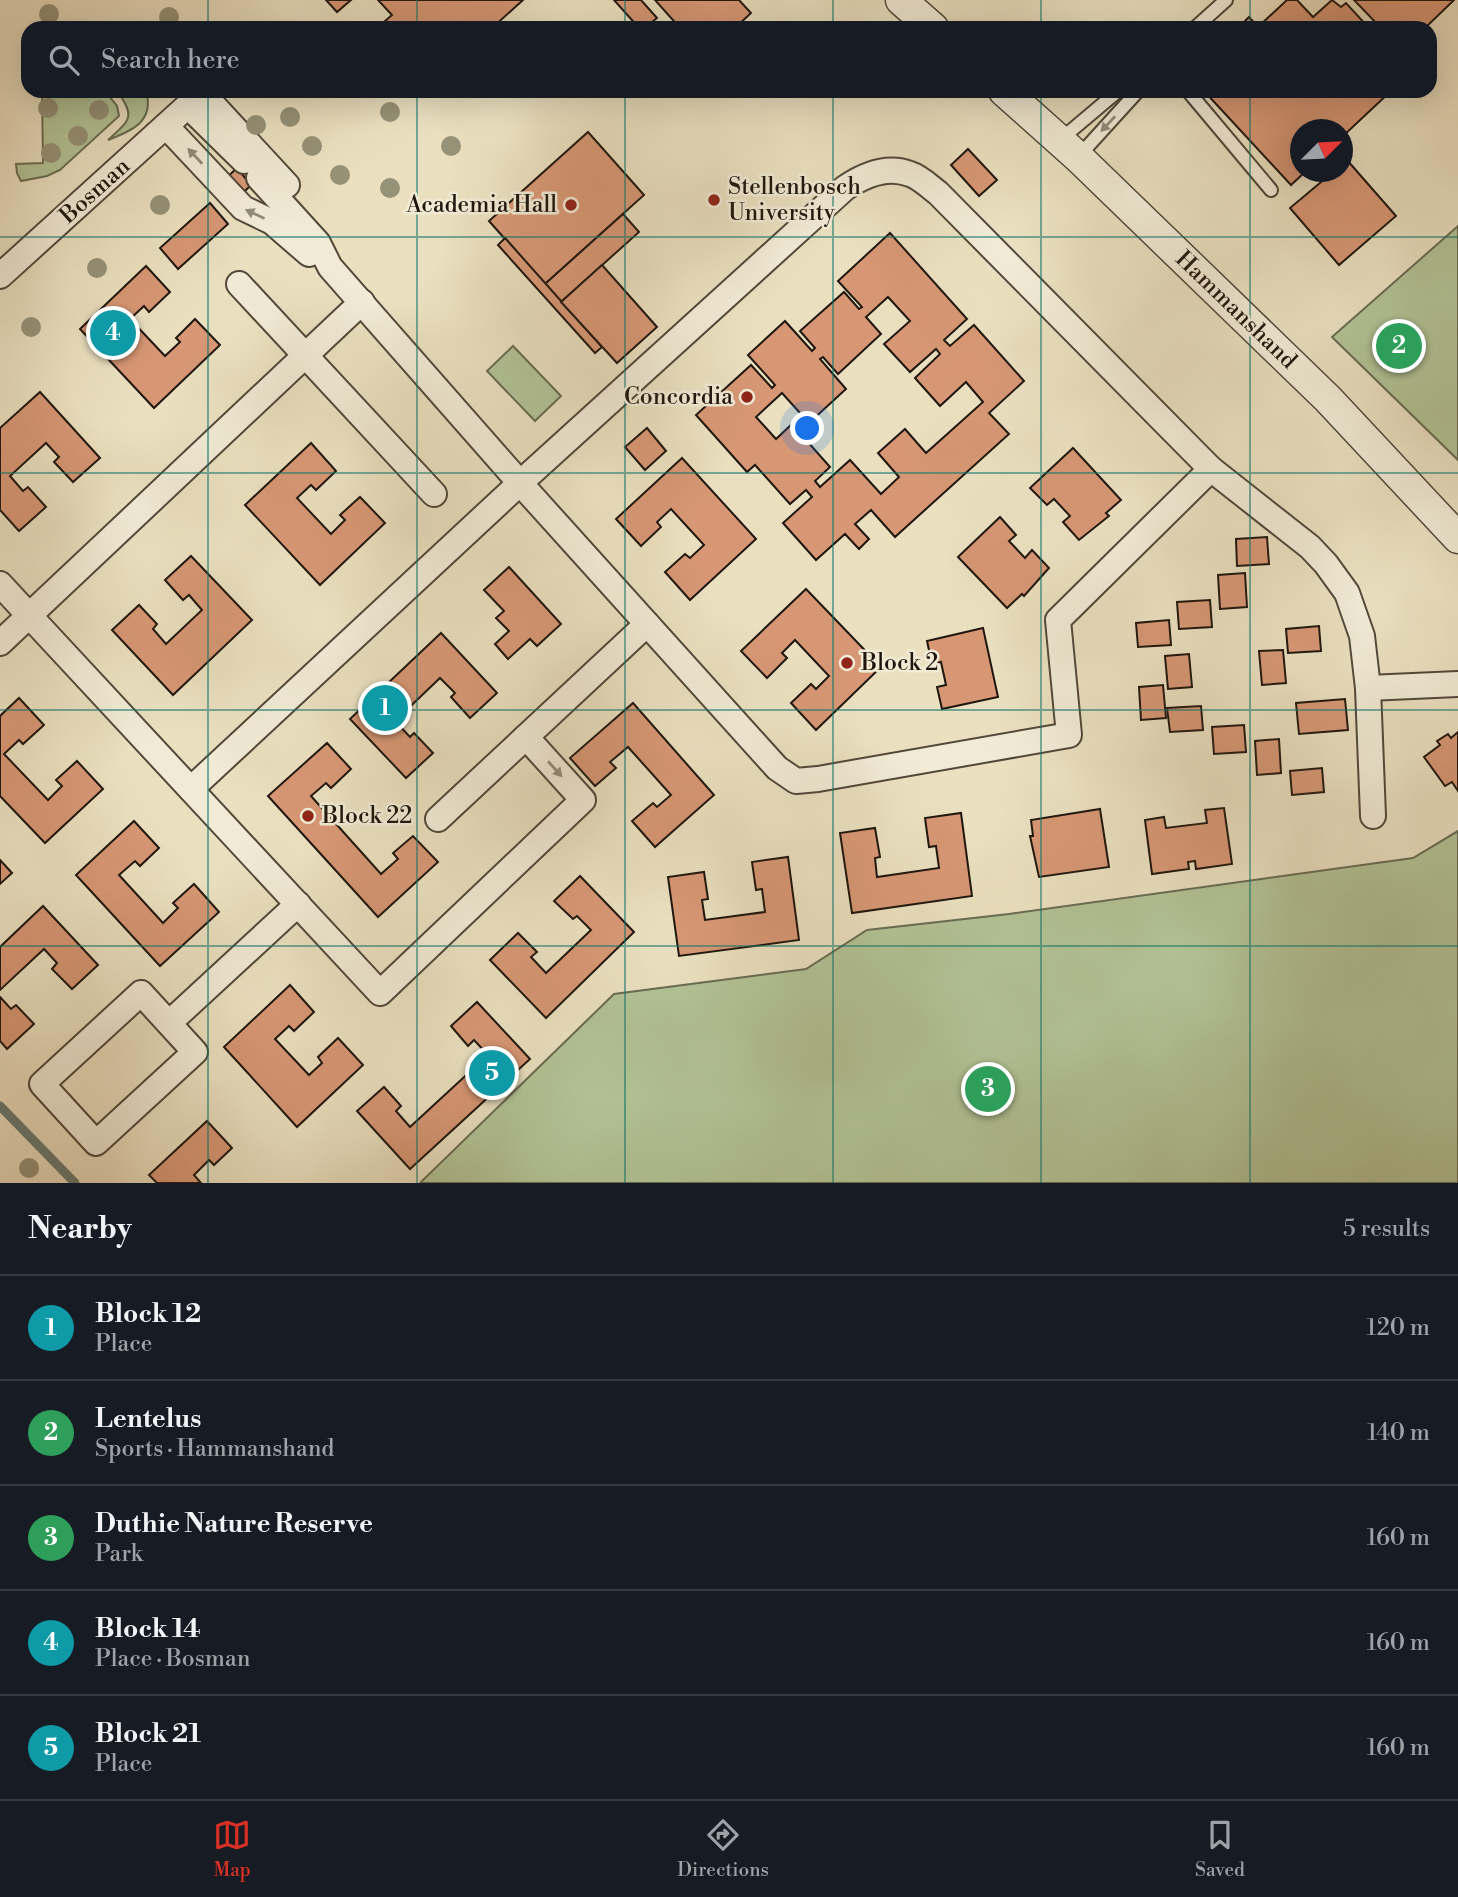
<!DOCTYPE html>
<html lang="en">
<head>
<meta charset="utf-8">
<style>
  body { margin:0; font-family:"Libre Bodoni",serif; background:#20242c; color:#f1f3f6 }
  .compass { position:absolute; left:1290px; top:119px; width:63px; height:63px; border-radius:50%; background:#171b24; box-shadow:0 7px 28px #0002; rotate:66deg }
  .you { position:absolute; left:808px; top:429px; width:24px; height:24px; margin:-18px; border:5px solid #fff; border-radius:50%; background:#1a73e8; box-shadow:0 0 0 10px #1a73e833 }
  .badge { display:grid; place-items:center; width:46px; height:46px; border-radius:50%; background:#d93025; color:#fff; font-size:23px; font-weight:700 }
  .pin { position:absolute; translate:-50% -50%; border:4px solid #fff; box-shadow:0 2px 7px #0006 }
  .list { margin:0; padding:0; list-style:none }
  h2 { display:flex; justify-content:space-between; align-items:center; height:91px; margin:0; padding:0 28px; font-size:30px }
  h2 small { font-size:23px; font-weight:400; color:#9ea1a6 }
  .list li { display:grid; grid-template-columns:46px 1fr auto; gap:21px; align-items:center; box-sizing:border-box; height:105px; padding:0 28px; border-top:2px solid #363941 }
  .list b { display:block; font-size:26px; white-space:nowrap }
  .list p { margin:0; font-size:23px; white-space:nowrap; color:#9ea1a6 }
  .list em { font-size:23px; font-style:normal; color:#9ea1a6 }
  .icon { flex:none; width:38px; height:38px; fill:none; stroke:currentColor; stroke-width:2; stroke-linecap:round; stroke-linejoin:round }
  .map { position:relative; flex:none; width:1458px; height:1183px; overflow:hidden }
  .search { position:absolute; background:#171b24; box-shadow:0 7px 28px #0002; left:21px; right:21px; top:21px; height:77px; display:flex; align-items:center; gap:18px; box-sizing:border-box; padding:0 24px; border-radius:21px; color:#9ea1a6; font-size:26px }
  .sheet { height:616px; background:#171b24 }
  nav { display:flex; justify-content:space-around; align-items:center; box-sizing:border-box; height:98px; border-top:2px solid #363941; background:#171b24; font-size:19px; color:#9ea1a6 }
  nav a { display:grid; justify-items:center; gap:4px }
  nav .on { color:#d93025 }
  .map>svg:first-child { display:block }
</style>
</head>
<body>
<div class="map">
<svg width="1458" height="1183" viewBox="0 0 1458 1183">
  <rect width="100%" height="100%" fill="#eae0c0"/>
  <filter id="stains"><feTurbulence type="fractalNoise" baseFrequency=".00286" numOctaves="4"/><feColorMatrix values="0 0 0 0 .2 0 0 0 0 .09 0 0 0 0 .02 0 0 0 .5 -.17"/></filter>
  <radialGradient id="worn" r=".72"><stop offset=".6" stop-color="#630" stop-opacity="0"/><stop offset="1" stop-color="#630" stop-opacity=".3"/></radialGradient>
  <g fill="#b2c396" stroke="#686c52" stroke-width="2">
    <polygon points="42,91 105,91 117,106 119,116 60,170 47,176 21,181 17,173 16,164 43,163"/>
    <path d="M117,91H146C155,122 131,131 108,140C130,120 136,117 117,91Z"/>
    <polygon points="1458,226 1458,460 1332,337"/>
    <polygon points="513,346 561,396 535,421 487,371"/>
    <polygon points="1458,831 1458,1183 420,1183 614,994 806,969 867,930 1009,914 1413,858"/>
  </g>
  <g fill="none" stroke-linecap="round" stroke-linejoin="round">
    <polyline stroke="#687a74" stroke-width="9" points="0,1106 75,1183"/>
  </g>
  <g fill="#d79775" stroke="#1f160d" stroke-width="2" fill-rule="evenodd">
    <polygon points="326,0 351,0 337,12"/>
    <polygon points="378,0 523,0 492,28 377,28 392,15"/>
    <polygon points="614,0 641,0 657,18 645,28 639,28"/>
    <polygon points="655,0 739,0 751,13 735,28 680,28"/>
    <polygon points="1287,0 1297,0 1313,17 1332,0 1341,7 1346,3 1369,28 1238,28 1249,17 1258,27"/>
    <polygon points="1354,0 1454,0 1425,28 1381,28"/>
    <polygon points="1204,91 1391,91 1342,137 1342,130 1300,130 1300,172 1305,172 1291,185"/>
    <polygon points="588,132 644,195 545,284 489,221"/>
    <polygon points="968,149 997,180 979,196 951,165"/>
    <polygon points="1347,160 1396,216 1339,265 1290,208 1333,172 1342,172 1342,164"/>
    <polygon points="237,168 251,185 240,196 225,179"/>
    <polygon points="210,203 228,224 178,269 160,248"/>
    <polygon points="623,214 639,232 561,302 545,284"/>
    <path d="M890,233L967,319L944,340L950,346L974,325L1024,381L989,413L1009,434L895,537L871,510L855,524L869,539L859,549L845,534L816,560L783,523L812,497L806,490L790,504L755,465L747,472L696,415L751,365L772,388L775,385L748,355L785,321L812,351L815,348L800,331L844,292L859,309L862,307L838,281ZM888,297L910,321L884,344L910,372L936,349L940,354L915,378L940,406L966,382L983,402L926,453L905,429L878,453L899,477L881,494L850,460L820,487L815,481L830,467L792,424L776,439L756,417L782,393L809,423L846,389L820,359L823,357L838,374L881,334L866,317Z"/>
    <polygon points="505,238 602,347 595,353 498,245"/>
    <polygon points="602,265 657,327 617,363 561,302"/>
    <polygon points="146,266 170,292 149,312 144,306 130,319 165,356 180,342 176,338 195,319 220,345 154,408 80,329"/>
    <polygon points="40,392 100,458 73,482 54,462 59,457 46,443 10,476 23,491 28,487 46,507 19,531 0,510 0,428"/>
    <polygon points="647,428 666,451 645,470 625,447"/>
    <polygon points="311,443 336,471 316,490 311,485 297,498 331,534 345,520 340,515 360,497 385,523 320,585 245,505"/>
    <polygon points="1073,448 1121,500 1106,513 1109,516 1079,540 1063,522 1070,516 1054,499 1047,505 1030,488"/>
    <polygon points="682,458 756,539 690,600 665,572 685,554 690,558 704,545 671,509 657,522 661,527 641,546 616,519"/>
    <polygon points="1000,517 1016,535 1009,541 1025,558 1032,550 1049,568 1024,596 1022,594 1007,608 958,557"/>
    <polygon points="1267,537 1269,564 1237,566 1236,539"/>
    <polygon points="191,556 252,620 173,695 112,630 139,605 157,624 153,629 166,644 202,610 189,595 183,600 165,580"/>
    <polygon points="509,567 561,624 537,646 530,639 508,659 495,644 509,631 496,618 504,611 484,590"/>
    <polygon points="1245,573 1247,607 1220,609 1218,575"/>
    <polygon points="806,589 881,667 816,730 791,703 811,684 816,689 829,676 795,640 782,653 787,658 767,678 741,651"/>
    <polygon points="1210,600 1212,627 1179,629 1177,602"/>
    <polygon points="1169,620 1171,645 1138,647 1136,623"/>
    <polygon points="1319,626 1321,651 1288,653 1286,629"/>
    <polygon points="983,628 998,697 942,709 937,687 946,685 941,662 932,664 927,641"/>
    <polygon points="441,633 497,693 470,718 451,697 455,693 440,678 395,721 410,737 414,733 433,753 406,778 350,719"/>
    <polygon points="1283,650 1286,683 1262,685 1259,651"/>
    <polygon points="1189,654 1192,687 1168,689 1165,656"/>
    <polygon points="1163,685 1166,718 1141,720 1139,687"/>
    <polygon points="19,698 44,725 23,744 19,740 4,754 48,800 62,786 56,780 77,761 103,789 45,843 0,796 0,716"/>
    <polygon points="1345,699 1348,730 1299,734 1296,703"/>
    <polygon points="633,703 714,795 655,847 632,821 653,803 657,807 671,795 628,747 610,762 616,768 595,786 570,758"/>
    <polygon points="1201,706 1203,730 1170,732 1167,708"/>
    <polygon points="1244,725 1246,752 1214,754 1212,727"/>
    <polygon points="1458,732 1458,791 1452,782 1445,786 1424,757 1440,745 1437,741 1448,734 1451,738"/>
    <polygon points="1279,739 1281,773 1257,775 1255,741"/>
    <polygon points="327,743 351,769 331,788 326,783 311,796 381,874 398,859 393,853 413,836 438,862 378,917 268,796"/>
    <polygon points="1322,768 1324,792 1292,795 1290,771"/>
    <polygon points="1224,808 1232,864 1196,869 1195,861 1188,862 1189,869 1152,874 1145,820 1164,817 1166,828 1207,823 1205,810"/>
    <polygon points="1100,809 1109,867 1039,877 1030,836 1033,836 1031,820"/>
    <polygon points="961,813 972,896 852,913 840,833 875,828 880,857 875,858 877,877 939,868 936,846 929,847 925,818"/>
    <polygon points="134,821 159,848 140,866 135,861 119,875 163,923 178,908 173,903 194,884 219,912 160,966 76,875"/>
    <polygon points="788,857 799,940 679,956 668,877 704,872 708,899 702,900 705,920 765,912 762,889 756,890 752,862"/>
    <polygon points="0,860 12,873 0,884"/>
    <polygon points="580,876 634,932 546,1018 490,960 518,933 537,952 531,957 546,973 591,930 577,916 573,919 554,901"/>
    <polygon points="43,906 98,965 72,989 52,969 57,963 44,949 0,990 0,947"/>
    <polygon points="290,985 314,1012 294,1031 289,1026 275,1039 309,1075 322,1063 318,1057 338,1038 363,1065 297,1127 224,1047"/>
    <polygon points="0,997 11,1009 16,1005 34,1024 7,1049 0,1041"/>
    <polygon points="477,1002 530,1059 410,1169 357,1111 384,1087 401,1106 396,1111 410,1127 488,1055 474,1040 468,1046 451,1026"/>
    <polygon points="207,1121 232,1148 214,1165 209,1160 194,1175 201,1183 157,1183 149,1175"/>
  </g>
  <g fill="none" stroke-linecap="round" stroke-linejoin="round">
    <defs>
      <g id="service">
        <polyline points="1195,28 1226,0"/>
        <polyline points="1188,91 1271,190"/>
        <polyline points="1060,140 1118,91"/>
        <polyline points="1078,157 1138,91"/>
      </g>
      <g id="minor">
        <polyline points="202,93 287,185"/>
        <polyline points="188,106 244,161"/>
        <polyline points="166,126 243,208 272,222 309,254"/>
        <polyline points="259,178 318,243 330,267 520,483 777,768 796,781 818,779 1069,735 1058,620 1211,469"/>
        <polyline points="0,276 204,91"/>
        <polyline points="239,284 434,494"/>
        <polyline points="0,584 380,993 583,800 526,737"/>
        <polyline points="0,643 362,302"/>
        <polyline points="1368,688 1458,684"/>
        <path d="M191,789L520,483L845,188C864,175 887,165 910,174C920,177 930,187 938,193L1211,469L1310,547L1326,564L1347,593L1362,636L1368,688L1373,816"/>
        <polyline points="438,819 647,624"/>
        <polygon points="141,993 195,1052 96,1143 42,1084"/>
        <polyline points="169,1023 298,904"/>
      </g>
      <g id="tertiary">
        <polyline points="901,0 933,28"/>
        <polyline points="1004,91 1078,157 1328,399 1458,538"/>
      </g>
    </defs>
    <use href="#service" stroke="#52483a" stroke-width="16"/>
    <use href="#minor" stroke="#52483a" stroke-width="28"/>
    <use href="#tertiary" stroke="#52483a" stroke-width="33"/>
    <use href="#service" stroke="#f1ebd6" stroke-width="12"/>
    <use href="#minor" stroke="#f1ebd6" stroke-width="24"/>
    <use href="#tertiary" stroke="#f1ebd6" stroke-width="30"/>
  </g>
  <g fill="#969278">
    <circle cx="49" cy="14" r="10"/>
    <circle cx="169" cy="17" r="10"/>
    <circle cx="48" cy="108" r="10"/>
    <circle cx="99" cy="110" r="10"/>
    <circle cx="390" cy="112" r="10"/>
    <circle cx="290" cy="117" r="10"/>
    <circle cx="256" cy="125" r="10"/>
    <circle cx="78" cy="136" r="10"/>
    <circle cx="312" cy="146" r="10"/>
    <circle cx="451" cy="146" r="10"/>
    <circle cx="51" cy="153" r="10"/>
    <circle cx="340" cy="175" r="10"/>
    <circle cx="390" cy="188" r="10"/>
    <circle cx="160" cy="205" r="10"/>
    <circle cx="97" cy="268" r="10"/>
    <circle cx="31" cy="327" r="10"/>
    <circle cx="29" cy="1168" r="10"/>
  </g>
  <defs><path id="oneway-solid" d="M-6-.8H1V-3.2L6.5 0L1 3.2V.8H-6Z" transform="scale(1.75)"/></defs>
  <g fill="#928b7c">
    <use href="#oneway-solid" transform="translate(1108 124) rotate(133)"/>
    <use href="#oneway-solid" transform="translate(195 156) rotate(-133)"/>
    <use href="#oneway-solid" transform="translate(255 214) rotate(-155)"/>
    <use href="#oneway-solid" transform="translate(555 769) rotate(48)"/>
  </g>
  <path fill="none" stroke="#0f766e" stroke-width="2" stroke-opacity="0.55" d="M208,0V28M417,0V28M625,0V28M833,0V28M1041,0V28M1250,0V28M208,91V1183M417,91V1183M625,91V1183M833,91V1183M1041,91V1183M1250,91V1183M0,237H1458M0,473H1458M0,710H1458M0,946H1458"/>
  <g fill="#8f2418" stroke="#f1ebd6" stroke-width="2.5">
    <circle cx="714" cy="200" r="7"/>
    <circle cx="571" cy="205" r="7"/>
    <circle cx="747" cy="397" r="7"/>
    <circle cx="847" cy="663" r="7"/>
    <circle cx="308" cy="816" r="7"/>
  </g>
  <g text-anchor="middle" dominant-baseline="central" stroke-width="5" stroke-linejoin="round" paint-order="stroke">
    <g font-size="23" fill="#1f160d" stroke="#f1ebd6" text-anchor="start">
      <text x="728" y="187">Stellenbosch<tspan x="728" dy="26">University</tspan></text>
      <text x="557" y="205" text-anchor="end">Academia Hall</text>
      <text x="733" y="397" text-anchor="end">Concordia</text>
      <text x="861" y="663">Block 2</text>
      <text x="322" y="816">Block 22</text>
    </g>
    <g font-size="23" fill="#1f160d" stroke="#f1ebd6">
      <text transform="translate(95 191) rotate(-42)">Bosman</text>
      <text transform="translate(1236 310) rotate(44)">Hammanshand</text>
    </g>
  </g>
  <rect width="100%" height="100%" filter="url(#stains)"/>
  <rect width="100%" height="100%" fill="url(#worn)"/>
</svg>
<svg class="compass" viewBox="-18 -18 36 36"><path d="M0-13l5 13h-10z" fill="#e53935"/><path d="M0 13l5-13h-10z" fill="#9ea1a6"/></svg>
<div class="you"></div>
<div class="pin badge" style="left:385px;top:708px;background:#0f9aa8">1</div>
<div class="pin badge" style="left:1399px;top:346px;background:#2e9e5b">2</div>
<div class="pin badge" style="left:988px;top:1089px;background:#2e9e5b">3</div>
<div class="pin badge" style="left:113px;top:333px;background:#0f9aa8">4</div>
<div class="pin badge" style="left:492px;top:1073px;background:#0f9aa8">5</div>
<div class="search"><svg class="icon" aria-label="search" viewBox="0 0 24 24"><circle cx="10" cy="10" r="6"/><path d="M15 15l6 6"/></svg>Search here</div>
</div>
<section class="sheet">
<h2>Nearby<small>5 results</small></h2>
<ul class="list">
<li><span class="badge" style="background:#0f9aa8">1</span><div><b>Block 12</b><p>Place</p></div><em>120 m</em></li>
<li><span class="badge" style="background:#2e9e5b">2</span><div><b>Lentelus</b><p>Sports · Hammanshand</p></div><em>140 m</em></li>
<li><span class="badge" style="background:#2e9e5b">3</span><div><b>Duthie Nature Reserve</b><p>Park</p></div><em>160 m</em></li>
<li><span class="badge" style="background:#0f9aa8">4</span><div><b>Block 14</b><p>Place · Bosman</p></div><em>160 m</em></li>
<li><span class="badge" style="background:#0f9aa8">5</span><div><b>Block 21</b><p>Place</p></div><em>160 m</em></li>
</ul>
</section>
<nav>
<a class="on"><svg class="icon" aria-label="map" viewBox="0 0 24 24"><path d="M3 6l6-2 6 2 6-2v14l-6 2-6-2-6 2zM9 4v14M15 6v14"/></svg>Map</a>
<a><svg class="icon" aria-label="directions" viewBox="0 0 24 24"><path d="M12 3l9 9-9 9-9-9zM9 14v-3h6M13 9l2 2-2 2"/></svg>Directions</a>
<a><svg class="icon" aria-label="saved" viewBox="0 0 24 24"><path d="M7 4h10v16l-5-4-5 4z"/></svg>Saved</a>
</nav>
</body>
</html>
